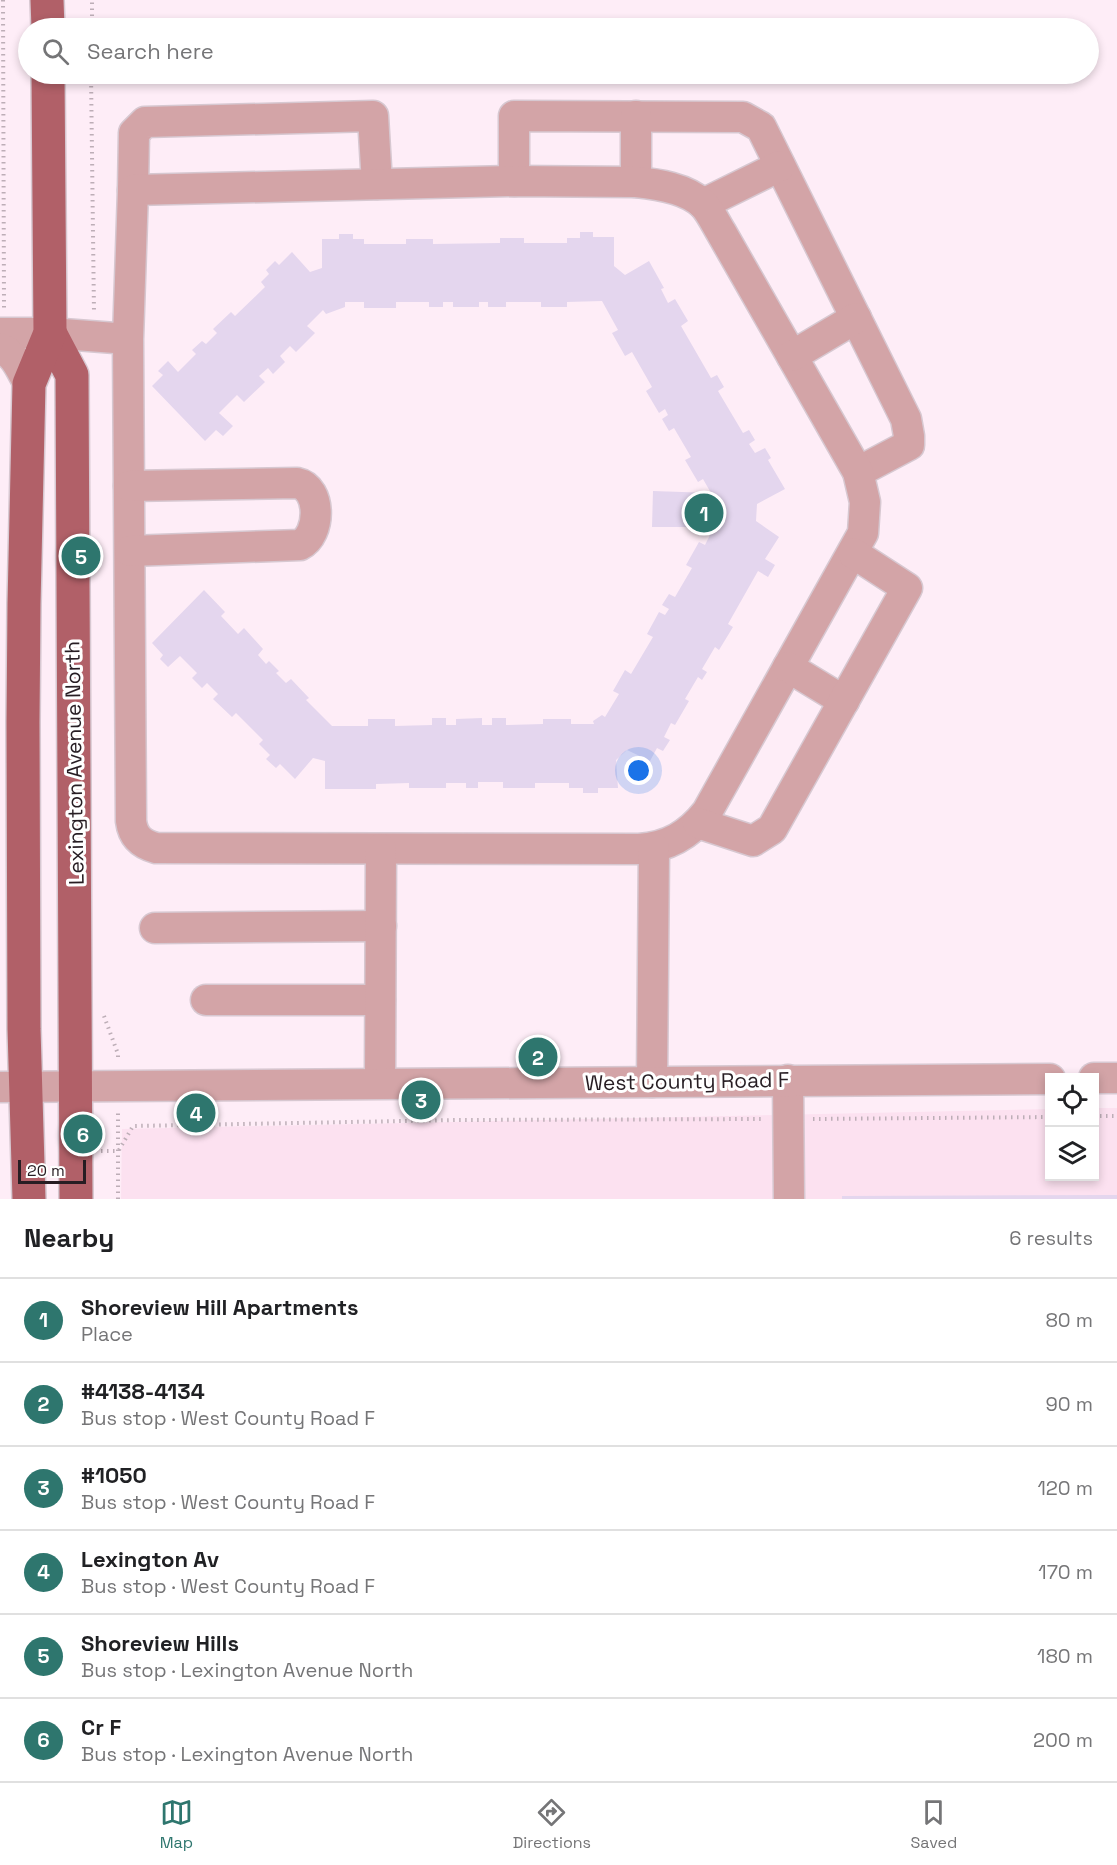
<!DOCTYPE html>
<html lang="en">
<head>
<meta charset="utf-8">
<style>
  body { margin:0; font-family:"Space Grotesk",sans-serif; background:#f2f2f2; color:#202124 }
  .controls { position:absolute; right:18px; bottom:18px; display:grid; overflow:hidden; border-radius:0px; box-shadow:0 3px 9px #0003 }
  .controls button { width:54px; height:54px; display:grid; place-items:center; padding:0; border:0; border-bottom:2px solid #e0e0e0; background:#fff; color:#202124; font:30px sans-serif }
  .scale { position:absolute; left:18px; bottom:15px; width:68px; box-sizing:border-box; padding-left:6px; border:3px solid #271d23; border-top:0; font-size:16px; line-height:21px; white-space:nowrap; color:#271d23; -webkit-text-stroke:4px #fff; paint-order:stroke }
  .you { position:absolute; left:639px; top:771px; width:21px; height:21px; margin:-15px; border:4px solid #fff; border-radius:50%; background:#1a73e8; box-shadow:0 0 0 9px #1a73e833 }
  .badge { display:grid; place-items:center; width:39px; height:39px; border-radius:50%; background:#2e766e; color:#fff; font-size:20px; font-weight:700 }
  .pin { position:absolute; translate:-50% -50%; border:3px solid #fff; box-shadow:0 2px 6px #0006 }
  .list { margin:0; padding:0; list-style:none }
  h2 { display:flex; justify-content:space-between; align-items:center; height:78px; margin:0; padding:0 24px; font-size:26px }
  h2 small { font-size:20px; font-weight:400; color:#757577 }
  .list li { display:grid; grid-template-columns:39px 1fr auto; gap:18px; align-items:center; box-sizing:border-box; height:84px; padding:0 24px; border-top:2px solid #e0e0e0 }
  .list b { display:block; font-size:22px; white-space:nowrap }
  .list p { margin:0; font-size:20px; white-space:nowrap; color:#757577 }
  .list em { font-size:20px; font-style:normal; color:#757577 }
  .icon { flex:none; width:33px; height:33px; fill:none; stroke:currentColor; stroke-width:2; stroke-linecap:round; stroke-linejoin:round }
  .map { position:relative; flex:none; width:1117px; height:1199px; overflow:hidden }
  .search { position:absolute; background:#fff; box-shadow:0 3px 9px #0003; left:18px; right:18px; top:18px; height:66px; display:flex; align-items:center; gap:15px; box-sizing:border-box; padding:0 21px; border-radius:33px; color:#757577; font-size:22px }
  .sheet { height:582px; background:#fff }
  nav { display:flex; justify-content:space-around; align-items:center; box-sizing:border-box; height:84px; border-top:2px solid #e0e0e0; background:#fff; font-size:16px; color:#757577 }
  nav a { display:grid; justify-items:center; gap:3px }
  nav .on { color:#2e766e }
  .map>svg:first-child { display:block }
</style>
</head>
<body>
<div class="map">
<svg width="1117" height="1199" viewBox="0 0 1117 1199">
  <rect width="100%" height="100%" fill="#feedf7"/>
  <polygon fill="#fce1f0" points="1095,1108 1117,1108 1117,1199 121,1199 122,1129 1049,1109 1050,1176 1094,1176"/>
  <g fill="#e4d6ee">
    <polygon points="580,232 593,232 593,237 614,237 614,266 625,275 649,261 664,288 661,289 668,303 675,299 688,321 681,326 711,378 717,375 724,387 718,391 743,433 749,430 755,440 749,444 755,453 765,448 771,458 768,460 785,489 757,504 756,521 779,537 765,559 775,565 768,577 758,571 728,624 733,627 719,650 715,647 702,669 707,672 702,680 698,677 685,699 689,701 675,725 671,723 664,737 670,740 663,751 657,748 650,761 627,750 616,760 618,788 598,788 598,793 583,793 583,788 569,788 569,783 535,783 535,788 503,788 503,782 478,782 478,788 466,788 466,783 446,783 446,788 409,788 409,783 376,784 376,789 325,789 325,761 313,758 295,779 280,764 276,768 266,759 270,755 259,744 263,740 236,713 232,717 213,699 218,694 207,683 202,688 192,678 197,673 180,656 168,667 160,659 163,655 152,643 204,590 225,612 221,616 238,634 244,628 263,649 258,655 266,664 269,661 279,671 276,673 286,683 291,679 309,698 306,700 332,726 368,726 368,719 395,719 395,726 432,725 432,718 446,718 446,725 456,725 456,719 482,718 482,725 492,725 492,718 506,718 506,725 543,724 543,719 571,719 571,724 594,724 593,721 602,715 605,717 619,694 613,691 625,670 631,674 653,637 647,634 659,612 665,615 669,609 662,605 669,594 675,597 692,568 686,565 699,542 705,545 714,527 652,527 653,491 711,493 703,479 698,482 685,460 691,457 674,428 669,431 662,419 668,415 665,409 659,413 646,391 652,387 632,352 625,356 612,333 618,330 602,301 567,302 567,307 541,307 541,302 506,302 506,307 488,307 488,302 479,302 479,307 453,307 453,302 443,302 443,307 429,307 429,302 396,302 396,308 364,308 364,302 345,302 345,307 326,314 323,310 307,326 315,333 296,352 290,346 280,356 285,362 273,374 268,368 259,376 265,382 244,402 237,395 219,413 233,426 223,436 216,430 205,441 152,386 163,375 158,371 168,361 178,372 196,354 192,350 202,341 206,344 217,333 213,329 231,312 235,316 265,287 261,282 269,274 266,270 275,261 279,265 292,252 310,272 322,268 322,239 339,239 339,234 353,234 353,239 364,239 364,244 406,244 406,239 433,239 433,244 500,243 500,238 524,238 524,243 567,243 567,238 580,238"/>
    <polygon points="1117,1195 1117,1199 842,1199 842,1196"/>
  </g>
  <g fill="none" stroke-linecap="round" stroke-linejoin="round">
    <defs>
      <g id="minor">
        <polyline points="514,181 514,116 743,117 761,127 906,419 909,436 909,445 858,472"/>
        <polyline points="636,182 636,116"/>
        <polyline points="133,190 134,133 145,122 373,116 377,184"/>
        <polyline points="703,204 780,166"/>
        <path d="M0,333H50L128,339L133,190L514,181L636,182C657,184 686,188 703,204C710,211 716,224 721,232L858,472L865,502L863,533L707,812C689,835 668,847 639,849L156,848C141,844 133,837 131,821L128,339"/>
        <path d="M0,348C16,354 21,371 29,384"/>
        <polyline points="792,356 856,318"/>
        <path d="M129,486L297,483C322,488 321,535 300,545L130,551"/>
        <polyline points="788,667 844,701"/>
        <polyline points="698,823 753,841 772,829 907,588 853,553"/>
        <polyline points="155,928 381,926"/>
        <polyline points="206,1000 380,1000"/>
        <polyline points="1094,1078 1117,1078"/>
        <polyline points="788,1080 789,1199"/>
        <polyline points="652,1082 654,848"/>
        <polyline points="380,1083 381,849"/>
        <polyline points="0,1087 1050,1079"/>
      </g>
      <g id="major">
        <polyline points="47,0 48,28"/>
        <polyline points="50,333 72,375 76,1199"/>
        <polyline points="29,1199 24,1029 23,722 24,604 29,384 50,333 48,74"/>
      </g>
    </defs>
    <use href="#minor" stroke="#d7c8d1" stroke-width="33"/>
    <use href="#major" stroke="#d7c8d1" stroke-width="36"/>
    <g stroke="#bdaeb7" stroke-width="4" stroke-dasharray="1.5 4.5" stroke-linecap="butt">
      <polyline points="3,0 4,308"/>
      <polyline points="92,28 92,0"/>
      <polyline points="91,74 94,313"/>
      <polyline points="104,1016 118,1054 118,1060"/>
      <polyline points="1094,1116 1117,1116"/>
      <polyline points="813,1119 1050,1117"/>
      <polyline points="119,1150 133,1126 459,1120 763,1119"/>
      <polyline points="101,1151 118,1151"/>
      <polyline points="118,1199 118,1110"/>
    </g>
    <use href="#minor" stroke="#d3a4a7" stroke-width="30"/>
    <use href="#major" stroke="#b16068" stroke-width="33"/>
  </g>
  <g text-anchor="middle" dominant-baseline="central" stroke-width="6" stroke-linejoin="round" paint-order="stroke">
    <g font-size="21" fill="#271d23" stroke="#fff">
      <text transform="translate(74 763) rotate(-91)">Lexington Avenue North</text>
      <text transform="translate(687 1081) rotate(-1)">West County Road F</text>
    </g>
  </g>
</svg>
<div class="controls">
<button><svg class="icon" aria-label="locate" viewBox="0 0 24 24"><circle cx="12" cy="12" r="6"/><path d="M12 2v4M12 18v4M2 12h4M18 12h4"/></svg></button>
<button><svg class="icon" aria-label="layers" viewBox="0 0 24 24"><path d="M12 4l9 5-9 5-9-5zM3 14l9 5 9-5"/></svg></button>
</div>
<div class="scale">20 m</div>
<div class="you"></div>
<div class="pin badge" style="left:704px;top:513px">1</div>
<div class="pin badge" style="left:538px;top:1057px">2</div>
<div class="pin badge" style="left:421px;top:1100px">3</div>
<div class="pin badge" style="left:196px;top:1113px">4</div>
<div class="pin badge" style="left:81px;top:556px">5</div>
<div class="pin badge" style="left:83px;top:1134px">6</div>
<div class="search"><svg class="icon" aria-label="search" viewBox="0 0 24 24"><circle cx="10" cy="10" r="6"/><path d="M15 15l6 6"/></svg>Search here</div>
</div>
<section class="sheet">
<h2>Nearby<small>6 results</small></h2>
<ul class="list">
<li><span class="badge">1</span><div><b>Shoreview Hill Apartments</b><p>Place</p></div><em>80 m</em></li>
<li><span class="badge">2</span><div><b>#4138-4134</b><p>Bus stop · West County Road F</p></div><em>90 m</em></li>
<li><span class="badge">3</span><div><b>#1050</b><p>Bus stop · West County Road F</p></div><em>120 m</em></li>
<li><span class="badge">4</span><div><b>Lexington Av</b><p>Bus stop · West County Road F</p></div><em>170 m</em></li>
<li><span class="badge">5</span><div><b>Shoreview Hills</b><p>Bus stop · Lexington Avenue North</p></div><em>180 m</em></li>
<li><span class="badge">6</span><div><b>Cr F</b><p>Bus stop · Lexington Avenue North</p></div><em>200 m</em></li>
</ul>
</section>
<nav>
<a class="on"><svg class="icon" aria-label="map" viewBox="0 0 24 24"><path d="M3 6l6-2 6 2 6-2v14l-6 2-6-2-6 2zM9 4v14M15 6v14"/></svg>Map</a>
<a><svg class="icon" aria-label="directions" viewBox="0 0 24 24"><path d="M12 3l9 9-9 9-9-9zM9 14v-3h6M13 9l2 2-2 2"/></svg>Directions</a>
<a><svg class="icon" aria-label="saved" viewBox="0 0 24 24"><path d="M7 4h10v16l-5-4-5 4z"/></svg>Saved</a>
</nav>
</body>
</html>
